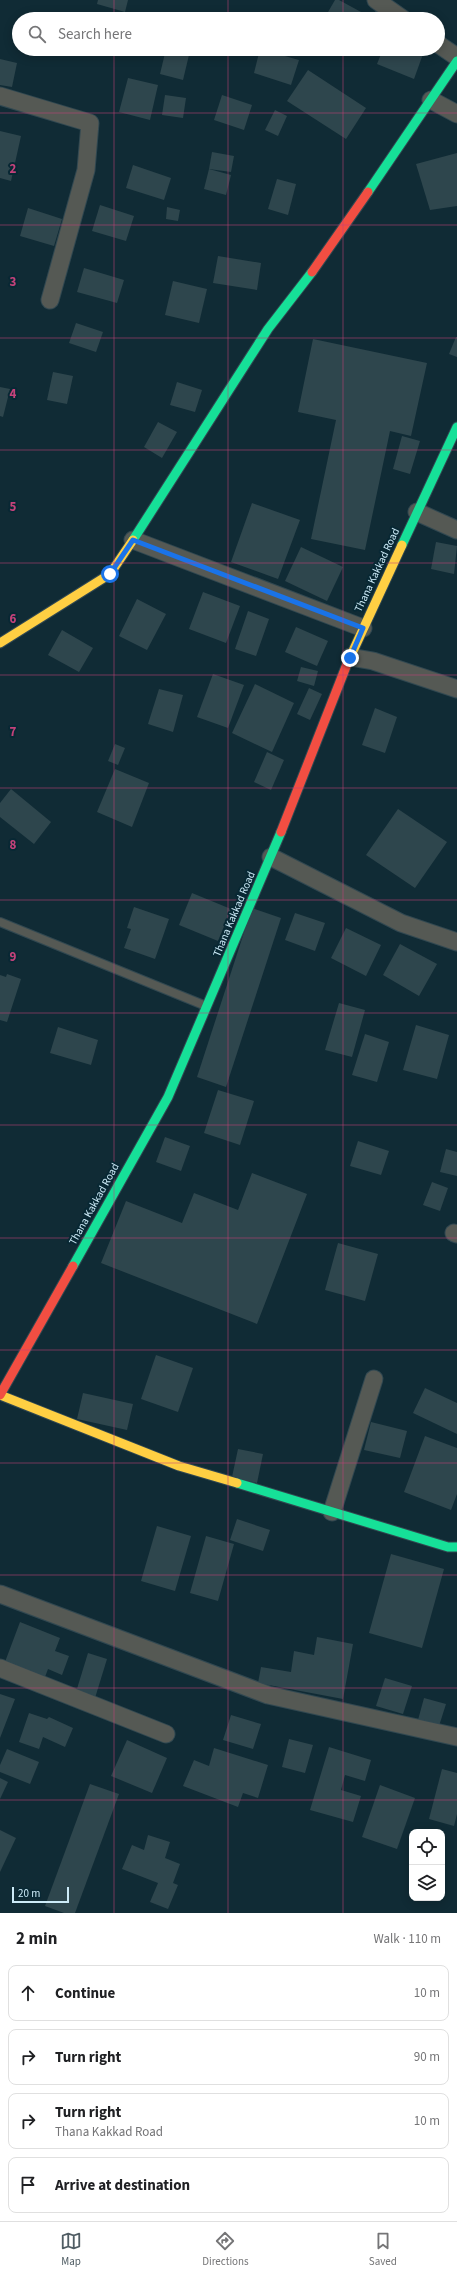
<!DOCTYPE html>
<html lang="en">
<head>
<meta charset="utf-8">
<style>
  body { margin:0; font-family:"Source Sans 3",sans-serif; background:#f6f6f6; color:#202124 }
  .controls { position:absolute; right:12px; bottom:12px; display:grid; overflow:hidden; border-radius:8px; box-shadow:0 2px 10px #0003 }
  .controls button { width:36px; height:36px; display:grid; place-items:center; padding:0; border:0; border-bottom:1px solid #e0e0e0; background:#fff; color:#202124; font:20px sans-serif }
  .scale { position:absolute; left:12px; bottom:10px; width:57px; box-sizing:border-box; padding-left:4px; border:2px solid #cceaf7; border-top:0; font-size:11px; line-height:14px; white-space:nowrap; color:#cceaf7; -webkit-text-stroke:3px #082834; paint-order:stroke }
  .stop { position:absolute; width:12px; height:12px; margin:-9px; border:3px solid #1a73e8; border-radius:50%; background:#fff }
  .stop.end { background:#1a73e8; border-color:#fff; box-shadow:0 1px 4px #0008 }
  .list { margin:0; padding:0; list-style:none }
  h2 { display:flex; justify-content:space-between; align-items:center; height:52px; margin:0; padding:0 16px; font-size:17px }
  h2 small { font-size:13px; font-weight:400; color:#757577 }
  .list li { display:grid; grid-template-columns:26px 1fr auto; gap:12px; align-items:center; box-sizing:border-box; height:56px; margin:0 8px 8px; padding:0 8px; border:1px solid #e0e0e0; border-radius:8px }
  .list b { display:block; font-size:15px; white-space:nowrap }
  .list p { margin:0; font-size:13px; white-space:nowrap; color:#757577 }
  .list em { font-size:13px; font-style:normal; color:#757577 }
  .icon { flex:none; width:22px; height:22px; fill:none; stroke:currentColor; stroke-width:2; stroke-linecap:round; stroke-linejoin:round }
  .map { position:relative; flex:none; width:457px; height:1913px; overflow:hidden }
  .search { position:absolute; background:#fff; box-shadow:0 2px 10px #0003; left:12px; right:12px; top:12px; height:44px; display:flex; align-items:center; gap:10px; box-sizing:border-box; padding:0 14px; border-radius:22px; color:#757577; font-size:15px }
  .sheet { height:308px; background:#fff }
  nav { display:flex; justify-content:space-around; align-items:center; box-sizing:border-box; height:56px; border-top:1px solid #e0e0e0; background:#fff; font-size:11px; color:#757577 }
  nav a { display:grid; justify-items:center; gap:2px }
  nav .on { color:#505d64 }
  .map>svg:first-child { display:block }
</style>
</head>
<body>
<div class="map">
<svg width="457" height="1913" viewBox="0 0 457 1913">
  <rect width="100%" height="100%" fill="#102b35"/>
  <g fill="#2e464d">
    <polygon points="98,0 128,0 125,12 97,4"/>
    <polygon points="335,0 339,0 361,12 357,19 324,19"/>
    <polygon points="376,10 396,19 372,19"/>
    <polygon points="48,49 71,49 71,54 48,51"/>
    <polygon points="166,49 189,55 183,80 160,74"/>
    <polygon points="260,49 299,60 291,85 254,73"/>
    <polygon points="383,49 411,49 423,54 414,79 377,64"/>
    <polygon points="0,59 17,63 12,87 0,85"/>
    <polygon points="308,70 366,108 346,139 287,101"/>
    <polygon points="128,78 158,85 150,120 119,112"/>
    <polygon points="165,95 186,98 183,118 162,115"/>
    <polygon points="222,95 252,105 244,130 214,120"/>
    <polygon points="275,110 287,116 278,136 265,130"/>
    <polygon points="0,131 21,136 11,181 0,178"/>
    <polygon points="212,152 234,156 231,172 209,169"/>
    <polygon points="457,153 457,206 430,210 416,164"/>
    <polygon points="133,165 171,178 164,200 126,188"/>
    <polygon points="209,169 231,175 226,195 204,189"/>
    <polygon points="277,179 296,184 288,215 268,209"/>
    <polygon points="100,205 134,216 126,241 92,231"/>
    <polygon points="167,207 180,210 178,221 166,219"/>
    <polygon points="28,208 62,219 54,246 20,236"/>
    <polygon points="218,256 261,263 257,290 213,283"/>
    <polygon points="84,268 124,280 117,303 77,292"/>
    <polygon points="173,281 207,289 199,323 165,315"/>
    <polygon points="76,323 103,332 96,352 69,343"/>
    <polygon points="456,337 457,337 457,357 449,354"/>
    <polygon points="313,339 427,363 411,436 390,431 365,550 311,539 336,420 298,412"/>
    <polygon points="53,372 73,376 67,404 47,400"/>
    <polygon points="177,382 202,390 195,412 170,405"/>
    <polygon points="0,387 10,389 3,417 0,416"/>
    <polygon points="158,422 177,432 162,458 144,447"/>
    <polygon points="402,436 420,441 410,474 393,469"/>
    <polygon points="252,503 300,520 278,579 231,562"/>
    <polygon points="436,542 457,546 454,574 431,569"/>
    <polygon points="301,547 343,567 327,601 285,581"/>
    <polygon points="203,592 240,606 226,643 189,629"/>
    <polygon points="137,599 166,614 147,650 119,636"/>
    <polygon points="248,611 269,619 256,656 235,649"/>
    <polygon points="296,627 328,641 317,666 285,652"/>
    <polygon points="62,630 93,648 79,672 48,655"/>
    <polygon points="301,667 318,671 314,686 297,681"/>
    <polygon points="213,674 244,685 228,728 197,717"/>
    <polygon points="255,684 294,703 272,752 232,733"/>
    <polygon points="309,688 322,694 310,720 297,714"/>
    <polygon points="159,689 183,695 173,732 148,724"/>
    <polygon points="375,708 397,717 385,753 362,745"/>
    <polygon points="115,744 125,748 118,765 108,761"/>
    <polygon points="267,752 284,760 271,790 254,782"/>
    <polygon points="115,769 149,783 132,827 97,812"/>
    <polygon points="11,789 51,822 34,844 0,817 0,803"/>
    <polygon points="398,809 447,842 415,888 366,855"/>
    <polygon points="192,893 231,909 218,941 179,925"/>
    <polygon points="134,907 169,919 155,959 124,948 131,929 127,928"/>
    <polygon points="252,908 281,918 226,1087 197,1077"/>
    <polygon points="295,913 325,923 315,951 285,940"/>
    <polygon points="346,928 381,945 366,976 331,958"/>
    <polygon points="400,944 437,964 419,996 383,975"/>
    <polygon points="7,974 21,979 7,1022 0,1020 0,975 6,977"/>
    <polygon points="339,1003 365,1010 352,1057 325,1050"/>
    <polygon points="416,1025 449,1035 437,1079 403,1070"/>
    <polygon points="58,1027 98,1040 91,1065 50,1053"/>
    <polygon points="365,1034 389,1042 377,1082 352,1075"/>
    <polygon points="218,1090 254,1101 240,1145 204,1133"/>
    <polygon points="165,1137 190,1146 181,1171 156,1162"/>
    <polygon points="358,1141 389,1151 381,1175 350,1166"/>
    <polygon points="446,1149 457,1152 457,1176 440,1172"/>
    <polygon points="252,1173 307,1194 257,1324 101,1263 126,1201 182,1223 194,1193 238,1210"/>
    <polygon points="432,1182 448,1188 440,1211 423,1205"/>
    <polygon points="338,1243 378,1254 365,1301 325,1290"/>
    <polygon points="156,1355 193,1368 178,1412 141,1399"/>
    <polygon points="425,1388 457,1403 457,1434 413,1413"/>
    <polygon points="83,1393 133,1404 127,1430 77,1419"/>
    <polygon points="371,1422 407,1431 400,1458 364,1450"/>
    <polygon points="425,1436 457,1448 457,1494 451,1510 404,1492"/>
    <polygon points="238,1449 263,1454 257,1483 232,1477"/>
    <polygon points="237,1519 270,1530 263,1551 230,1540"/>
    <polygon points="157,1526 191,1536 175,1591 141,1581"/>
    <polygon points="206,1536 234,1544 218,1601 190,1593"/>
    <polygon points="391,1554 444,1569 422,1648 369,1633"/>
    <polygon points="20,1622 60,1638 55,1651 69,1656 62,1675 48,1669 45,1677 5,1662"/>
    <polygon points="317,1637 353,1644 343,1699 258,1683 261,1667 291,1672 294,1651 314,1655"/>
    <polygon points="88,1653 107,1659 95,1698 76,1692"/>
    <polygon points="385,1678 412,1686 403,1714 376,1706"/>
    <polygon points="0,1694 15,1699 0,1738"/>
    <polygon points="424,1698 446,1704 439,1726 418,1720"/>
    <polygon points="29,1713 47,1719 49,1717 73,1728 65,1747 43,1737 39,1749 19,1742"/>
    <polygon points="231,1715 261,1724 253,1749 223,1740"/>
    <polygon points="289,1739 313,1745 305,1773 282,1767"/>
    <polygon points="127,1740 167,1758 152,1793 111,1776"/>
    <polygon points="329,1747 371,1760 365,1781 345,1775 341,1790 361,1796 353,1822 310,1810"/>
    <polygon points="214,1748 268,1765 258,1798 243,1793 238,1807 183,1786 194,1760 209,1766"/>
    <polygon points="7,1749 39,1762 30,1784 0,1772 0,1765"/>
    <polygon points="442,1769 457,1773 457,1814 454,1826 429,1819"/>
    <polygon points="0,1778 8,1782 0,1799"/>
    <polygon points="90,1784 119,1794 75,1913 64,1913 45,1906"/>
    <polygon points="380,1785 415,1798 397,1849 362,1837"/>
    <polygon points="0,1830 16,1838 0,1872"/>
    <polygon points="148,1835 170,1842 165,1858 180,1864 173,1883 178,1885 168,1909 150,1902 158,1883 122,1869 132,1845 144,1850"/>
  </g>
  <g fill="none" stroke-linecap="round" stroke-linejoin="round">
    <defs>
      <polyline id="lane" points="0,922 206,1006"/>
      <g id="street">
        <polyline points="376,0 403,19"/>
        <polyline points="438,44 457,57"/>
        <polyline points="0,96 90,123 86,170 50,300"/>
        <polyline points="431,100 457,114"/>
        <polyline points="417,512 457,530"/>
        <polyline points="133,540 363,628"/>
        <polyline points="350,657 373,661 457,689"/>
        <polyline points="271,857 401,923 457,942"/>
        <polyline points="454,1233 457,1234"/>
        <polyline points="332,1512 374,1379"/>
        <polyline points="0,1594 268,1695 457,1737"/>
        <polyline points="0,1668 166,1734"/>
      </g>
      <g id="fast">
        <polyline points="368,192 457,61"/>
        <polyline points="133,540 268,329 312,272"/>
        <polyline points="402,545 457,427"/>
        <polyline points="73,1266 168,1097 281,832"/>
        <polyline points="237,1483 448,1547 457,1547"/>
      </g>
      <g id="slow">
        <polyline points="0,643 110,574 133,540"/>
        <polyline points="347,664 402,545"/>
        <polyline points="0,1395 179,1466 237,1483"/>
      </g>
      <g id="jam">
        <polyline points="312,272 368,192"/>
        <polyline points="281,832 347,664"/>
        <polyline points="0,1395 73,1266"/>
      </g>
    </defs>
    <use href="#lane" stroke="#314851" stroke-width="10"/>
    <use href="#street" stroke="#314851" stroke-width="19"/>
    <use href="#fast" stroke="#314851" stroke-width="11"/>
    <use href="#slow" stroke="#314851" stroke-width="11"/>
    <use href="#jam" stroke="#314851" stroke-width="11"/>
    <use href="#lane" stroke="#555954" stroke-width="8"/>
    <use href="#street" stroke="#555954" stroke-width="17"/>
    <use href="#fast" stroke="#16e098" stroke-width="9"/>
    <use href="#slow" stroke="#ffcf43" stroke-width="9"/>
    <use href="#jam" stroke="#f24e42" stroke-width="9"/>
  </g>
  <g fill="none" stroke-linecap="round" stroke-linejoin="round">
    <polyline stroke="#1a73e8" stroke-width="5" points="110,574 133,540 363,628 350,658"/>
  </g>
  <path fill="none" stroke="#c4427a" stroke-width="1" stroke-opacity="0.55" d="M114,0V19M228,0V19M343,0V19M114,49V1913M228,49V1913M343,49V1913M0,113H457M0,225H457M0,338H457M0,450H457M0,563H457M0,675H457M0,788H457M0,900H457M0,1013H457M0,1125H457M0,1238H457M0,1350H457M0,1463H457M0,1575H457M0,1688H457M0,1800H457"/>
  <g text-anchor="middle" dominant-baseline="central" stroke-width="4" stroke-linejoin="round" paint-order="stroke">
    <g font-size="11" fill="#cceaf7" stroke="#082834">
      <text transform="translate(377 570) rotate(-65)">Thana Kakkad Road</text>
      <text transform="translate(234 914) rotate(-67)">Thana Kakkad Road</text>
      <text transform="translate(94 1204) rotate(-61)">Thana Kakkad Road</text>
    </g>
  </g>
  <g font-size="13" text-anchor="middle" font-weight="bold" fill="#c4427a" stroke="#082834" stroke-width="4" stroke-linejoin="round" paint-order="stroke">
    <text x="13" y="173">2</text>
    <text x="13" y="286">3</text>
    <text x="13" y="398">4</text>
    <text x="13" y="511">5</text>
    <text x="13" y="623">6</text>
    <text x="13" y="736">7</text>
    <text x="13" y="849">8</text>
    <text x="13" y="961">9</text>
  </g>
</svg>
<div class="controls">
<button><svg class="icon" aria-label="locate" viewBox="0 0 24 24"><circle cx="12" cy="12" r="6"/><path d="M12 2v4M12 18v4M2 12h4M18 12h4"/></svg></button>
<button><svg class="icon" aria-label="layers" viewBox="0 0 24 24"><path d="M12 4l9 5-9 5-9-5zM3 14l9 5 9-5"/></svg></button>
</div>
<div class="scale">20 m</div>
<div class="stop" style="left:110px;top:574px"></div>
<div class="stop end" style="left:350px;top:658px"></div>
<div class="search"><svg class="icon" aria-label="search" viewBox="0 0 24 24"><circle cx="10" cy="10" r="6"/><path d="M15 15l6 6"/></svg>Search here</div>
</div>
<section class="sheet">
<h2>2 min<small>Walk · 110 m</small></h2>
<ul class="list">
<li><svg class="icon" aria-label="ahead" viewBox="0 0 24 24"><path d="M12 20V5M6 11l6-6 6 6"/></svg><div><b>Continue</b></div><em>10 m</em></li>
<li><svg class="icon" aria-label="right" viewBox="0 0 24 24"><path d="M7 20v-9h11M14 6l5 5-5 5"/></svg><div><b>Turn right</b></div><em>90 m</em></li>
<li><svg class="icon" aria-label="right" viewBox="0 0 24 24"><path d="M7 20v-9h11M14 6l5 5-5 5"/></svg><div><b>Turn right</b><p>Thana Kakkad Road</p></div><em>10 m</em></li>
<li><svg class="icon" aria-label="arrive" viewBox="0 0 24 24"><path d="M6 21V4h12l-3 4 3 4H6"/></svg><div><b>Arrive at destination</b></div></li>
</ul>
</section>
<nav>
<a class="on"><svg class="icon" aria-label="map" viewBox="0 0 24 24"><path d="M3 6l6-2 6 2 6-2v14l-6 2-6-2-6 2zM9 4v14M15 6v14"/></svg>Map</a>
<a><svg class="icon" aria-label="directions" viewBox="0 0 24 24"><path d="M12 3l9 9-9 9-9-9zM9 14v-3h6M13 9l2 2-2 2"/></svg>Directions</a>
<a><svg class="icon" aria-label="saved" viewBox="0 0 24 24"><path d="M7 4h10v16l-5-4-5 4z"/></svg>Saved</a>
</nav>
</body>
</html>
